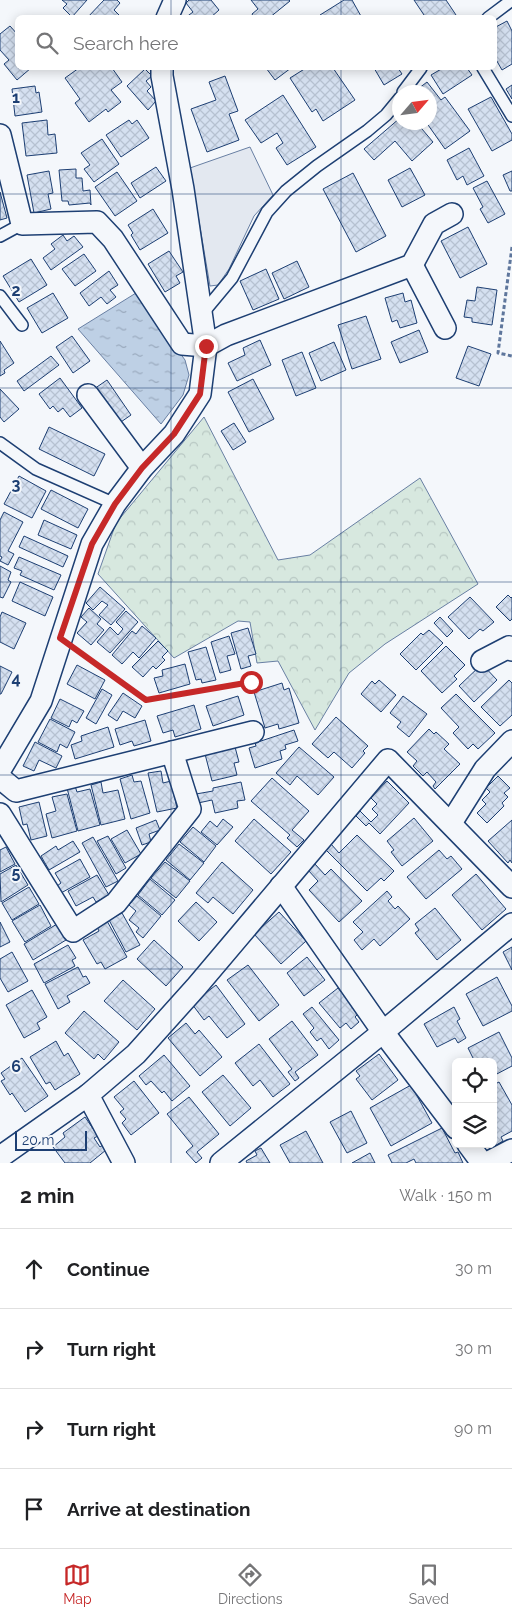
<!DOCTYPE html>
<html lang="en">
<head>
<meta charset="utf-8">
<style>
  body { margin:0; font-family:Raleway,sans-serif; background:#f6f6f6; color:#202124 }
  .controls { position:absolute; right:15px; bottom:15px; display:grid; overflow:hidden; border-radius:8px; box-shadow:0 2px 12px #0003 }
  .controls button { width:45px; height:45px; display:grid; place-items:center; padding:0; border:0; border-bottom:1px solid #e0e0e0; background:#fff; color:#202124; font:25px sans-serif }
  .compass { position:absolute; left:392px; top:85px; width:45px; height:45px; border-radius:50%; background:#fff; box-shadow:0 2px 12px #0003; rotate:62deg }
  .scale { position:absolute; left:15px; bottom:12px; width:72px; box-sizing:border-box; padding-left:5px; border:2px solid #1d3f73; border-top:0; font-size:14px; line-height:18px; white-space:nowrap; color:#1d3f73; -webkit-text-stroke:4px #f4f7fb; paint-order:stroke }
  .stop { position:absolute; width:15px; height:15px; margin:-11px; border:4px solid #c62828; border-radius:50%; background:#fff }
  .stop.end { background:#c62828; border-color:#fff; box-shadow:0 1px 5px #0008 }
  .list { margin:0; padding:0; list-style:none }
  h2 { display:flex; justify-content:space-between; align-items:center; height:65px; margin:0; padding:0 20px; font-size:21px }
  h2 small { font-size:16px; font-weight:400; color:#757577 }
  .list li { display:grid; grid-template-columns:32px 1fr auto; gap:15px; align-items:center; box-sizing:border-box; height:80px; padding:0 20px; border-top:1px solid #e0e0e0 }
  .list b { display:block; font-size:19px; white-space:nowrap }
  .list em { font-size:16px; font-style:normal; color:#757577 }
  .icon { flex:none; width:28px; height:28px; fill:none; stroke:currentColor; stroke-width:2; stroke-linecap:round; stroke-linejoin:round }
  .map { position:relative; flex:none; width:512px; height:1163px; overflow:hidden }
  .search { position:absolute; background:#fff; box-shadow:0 2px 12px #0003; left:15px; right:15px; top:15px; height:55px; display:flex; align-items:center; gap:12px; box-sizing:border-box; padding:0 18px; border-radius:8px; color:#757577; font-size:19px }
  .sheet { height:385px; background:#fff }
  nav { display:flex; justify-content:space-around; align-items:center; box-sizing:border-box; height:70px; border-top:1px solid #e0e0e0; background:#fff; font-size:14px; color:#757577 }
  nav a { display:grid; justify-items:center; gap:2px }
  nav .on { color:#c62828 }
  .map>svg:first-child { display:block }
</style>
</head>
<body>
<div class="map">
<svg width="512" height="1163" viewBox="0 0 512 1163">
  <defs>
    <pattern id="forest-crowns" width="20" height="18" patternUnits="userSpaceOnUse" patternTransform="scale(1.25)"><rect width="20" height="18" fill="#d7e8df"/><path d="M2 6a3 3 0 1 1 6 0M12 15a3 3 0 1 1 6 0" fill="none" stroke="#b8c8c3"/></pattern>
    <pattern id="water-ripples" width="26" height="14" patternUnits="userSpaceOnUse" patternTransform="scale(1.25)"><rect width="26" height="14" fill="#bed0e5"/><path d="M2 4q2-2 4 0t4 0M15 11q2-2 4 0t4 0" fill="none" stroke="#9aaabe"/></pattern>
    <pattern id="building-cross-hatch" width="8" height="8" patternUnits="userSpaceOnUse" patternTransform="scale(1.25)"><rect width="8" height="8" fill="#d5e0f0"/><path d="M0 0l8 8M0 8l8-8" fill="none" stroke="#b6c1d1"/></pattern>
  </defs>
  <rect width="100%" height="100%" fill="#f4f7fb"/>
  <polygon fill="url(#forest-crowns)" stroke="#687fa3" points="204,417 278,560 310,555 420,478 478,584 385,644 349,673 315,730 278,661 257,663 250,622 238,621 174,658 98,574 116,523"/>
  <polygon fill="#e3e8f0" stroke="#687fa3" points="250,147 273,195 254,216 229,269 218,285 210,286 190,168"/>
  <polygon fill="url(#water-ripples)" stroke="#687fa3" points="136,293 185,360 189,375 183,395 161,424 78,329"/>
  <g fill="url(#building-cross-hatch)" stroke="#1d3f73">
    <polygon points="62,0 87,0 72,17 63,8 67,4"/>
    <polygon points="104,0 117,0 120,3 114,10 119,15 116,18 87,18"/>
    <polygon points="189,0 211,0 219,10 210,18 185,18 193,12 186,3"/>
    <polygon points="251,0 289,0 290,1 269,18 254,18 252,14 258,9"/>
    <polygon points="344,0 352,0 362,18 321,18 320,15"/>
    <polygon points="414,0 446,0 458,18 426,18"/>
    <polygon points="507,21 512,31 512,64 502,70 494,56 494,28"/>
    <polygon points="10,26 18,35 18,68 31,68 17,80 4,64 9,60 0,50 0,34"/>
    <polygon points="79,68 112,68 122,82 111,90 121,102 108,112 106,109 89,122 75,103 80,99 65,78"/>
    <polygon points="266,68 291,68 275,80"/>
    <polygon points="306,68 333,68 355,100 323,121 316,109 312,112 290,78"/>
    <polygon points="374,68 398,68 402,74 384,85"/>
    <polygon points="443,68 467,68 472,75 443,94 431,75"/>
    <polygon points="145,69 152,76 146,81 151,87 147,91 156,101 148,110 127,86"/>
    <polygon points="225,76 238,111 229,114 239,140 207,152 191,109 216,100 209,82"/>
    <polygon points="427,82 441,100 445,97 470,131 445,149 426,122 430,122 430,116 432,114 430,110 430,92 414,92"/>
    <polygon points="512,85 512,99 506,89"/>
    <polygon points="35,86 36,93 39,92 42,112 15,116 12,89"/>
    <polygon points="283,95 316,147 287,165 276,148 283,143 277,133 261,143 245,120"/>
    <polygon points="491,97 512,134 512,140 492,151 468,109"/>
    <polygon points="400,118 400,122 409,122 411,124 416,122 433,142 412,161 395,141 374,160 364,149"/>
    <polygon points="47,120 48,135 55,134 57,153 26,156 22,123"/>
    <polygon points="129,120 132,124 137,120 149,138 121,157 106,135"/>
    <polygon points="102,139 119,164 94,182 84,169 90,165 81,153"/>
    <polygon points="469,148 484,176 467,185 463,176 457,180 447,160"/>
    <polygon points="156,167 166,181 140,198 131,183"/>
    <polygon points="410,168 425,195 402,207 388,180"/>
    <polygon points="76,169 76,178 82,178 83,191 90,190 91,205 90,203 69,205 68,201 62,201 59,170"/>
    <polygon points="49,171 53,193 48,194 51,209 34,213 27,175"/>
    <polygon points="512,171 512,191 510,191 503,175"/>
    <polygon points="117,172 137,201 115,216 95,187"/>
    <polygon points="353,173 386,236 356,252 323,189"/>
    <polygon points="487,181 505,214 488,223 480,209 483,207 473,188"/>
    <polygon points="0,192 7,218 0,220"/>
    <polygon points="153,209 168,233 140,250 131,235 133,233 128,225"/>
    <polygon points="468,227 487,264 460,278 441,241"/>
    <polygon points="63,235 67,241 74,236 83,247 51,270 43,258 55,249 51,244"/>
    <polygon points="169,251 183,272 176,276 180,283 165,292 148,264"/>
    <polygon points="84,254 96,271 75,286 62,269"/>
    <polygon points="31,259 47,285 19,302 3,276"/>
    <polygon points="297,261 309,287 284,299 272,273"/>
    <polygon points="266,269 279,299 253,310 240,281"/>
    <polygon points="109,271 118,285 110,290 116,297 107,304 101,297 89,306 80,293"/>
    <polygon points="477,287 497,290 492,325 472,322 472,318 464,317 467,300 475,301"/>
    <polygon points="53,293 68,318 42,333 27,308"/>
    <polygon points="403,293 405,302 411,300 417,323 400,328 397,320 392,322 385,298"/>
    <polygon points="366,316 381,359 352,369 338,325"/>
    <polygon points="419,330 428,352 400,363 391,342"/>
    <polygon points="72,336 90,361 73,373 56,347"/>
    <polygon points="260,340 271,365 237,381 228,363 245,355 243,348"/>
    <polygon points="0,341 14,363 4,370 5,373 0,376"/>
    <polygon points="334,342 346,370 321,381 309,353"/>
    <polygon points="468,346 491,354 479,386 456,378"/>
    <polygon points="302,352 316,388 296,396 282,360"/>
    <polygon points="51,356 59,365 24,391 17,381"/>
    <polygon points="60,378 82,408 70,417 63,408 58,412 53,406 50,409 39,394"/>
    <polygon points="253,379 274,419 249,432 228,392"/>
    <polygon points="107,380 131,415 118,424 94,389"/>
    <polygon points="0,389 19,409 4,422 0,417"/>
    <polygon points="234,423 246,442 233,450 221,431"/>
    <polygon points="49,427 105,454 94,476 39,449"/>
    <polygon points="19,476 46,491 32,518 4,504"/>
    <polygon points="51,490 88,509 78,528 41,509"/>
    <polygon points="4,512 23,522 8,551 14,554 8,565 0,561 2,557 0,556 0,520"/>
    <polygon points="44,520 77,535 71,549 38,535"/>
    <polygon points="24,536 68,556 63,567 19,547"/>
    <polygon points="19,557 61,575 54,590 20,575 22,571 14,568"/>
    <polygon points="0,566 11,572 8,580 11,582 3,598 0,597"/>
    <polygon points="20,582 53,597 45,616 12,601"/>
    <polygon points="100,587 125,609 111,625 99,615 108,605 102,601 93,610 86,603"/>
    <polygon points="508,595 511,598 512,597 512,619 510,621 496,607"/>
    <polygon points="470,597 494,622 483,631 480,629 469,639 448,617"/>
    <polygon points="89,608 101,619 97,624 104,630 91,645 77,633 87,622 81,617"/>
    <polygon points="126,611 138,622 110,653 97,642 110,627 118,635 123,629 116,622"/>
    <polygon points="2,612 26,623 14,649 0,642 0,617"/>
    <polygon points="440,617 453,631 447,637 434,623"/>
    <polygon points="142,626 156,638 139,658 133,652 122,664 112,655 132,631 136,634"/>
    <polygon points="248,628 256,654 248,656 251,666 241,669 231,633"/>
    <polygon points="429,630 443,643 416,670 400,654 421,633 423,635"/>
    <polygon points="229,636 235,654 227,656 231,670 220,673 211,642"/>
    <polygon points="158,641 168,651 162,657 165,660 156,669 153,666 143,677 132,667"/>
    <polygon points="446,646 465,665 454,676 457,679 442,693 421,671"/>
    <polygon points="206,647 216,680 202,683 201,679 196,680 188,652"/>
    <polygon points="185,664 190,684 159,693 154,678 163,676 162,670"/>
    <polygon points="482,664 497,680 474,702 459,686"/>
    <polygon points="77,665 105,680 95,699 67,684"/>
    <polygon points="0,666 12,672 1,694 0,694"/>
    <polygon points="379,680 396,695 381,712 361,694 372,681 375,684"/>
    <polygon points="509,680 512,683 512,715 500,726 481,707"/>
    <polygon points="282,683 284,690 289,688 299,723 279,729 278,724 265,728 254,692"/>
    <polygon points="102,689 112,695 96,724 86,718"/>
    <polygon points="123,693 142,706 135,718 123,711 117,721 108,715"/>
    <polygon points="456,694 495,733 478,749 473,744 468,749 453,733 459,727 441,708"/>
    <polygon points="238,696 244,715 213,726 206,706"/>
    <polygon points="403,696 427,714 409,737 397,727 401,722 390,713"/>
    <polygon points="60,699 84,711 77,723 72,720 69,727 51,718"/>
    <polygon points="194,705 201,729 175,737 173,730 163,733 157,716"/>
    <polygon points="336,717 368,746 363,751 365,753 352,768 334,752 328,758 312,744"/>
    <polygon points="50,719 75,732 67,748 60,744 57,752 38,742"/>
    <polygon points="145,720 151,741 134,746 132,741 120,745 115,729"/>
    <polygon points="108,727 114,747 75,759 71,745 82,741 81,736"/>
    <polygon points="429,729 434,734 436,732 449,744 444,749 460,764 435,789 433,786 436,782 427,772 423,776 413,766 417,761 407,752"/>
    <polygon points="294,730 298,741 285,745 286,749 280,751 282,759 255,768 249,748 256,746 255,743"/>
    <polygon points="35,742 62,756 56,768 39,760 34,771 23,766"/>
    <polygon points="235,747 239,762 234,763 237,775 212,781 205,754"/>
    <polygon points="299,747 334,777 318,795 297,776 290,785 276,773"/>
    <polygon points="161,771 163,783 171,781 177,808 157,812 148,773"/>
    <polygon points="132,775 134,782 141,781 150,813 131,819 120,779"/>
    <polygon points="498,776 510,788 504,793 508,797 502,803 504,806 487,823 477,813 486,804 482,800 490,792 486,788"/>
    <polygon points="272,778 309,811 292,830 304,840 297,847 287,838 290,835 251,801"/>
    <polygon points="387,781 409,803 380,834 369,823 366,826 356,816 360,811 371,822 378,815 372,809 377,804 371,798"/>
    <polygon points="101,782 103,793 118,790 125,819 101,825 91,785"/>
    <polygon points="241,782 245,800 237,801 238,808 215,813 212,800 198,803 196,794 213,791 213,788"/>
    <polygon points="75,786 77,792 90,789 100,825 78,831 67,788"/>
    <polygon points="67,794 77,831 52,838 46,814 56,811 52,797"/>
    <polygon points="39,802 47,836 31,840 27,824 23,825 19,807"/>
    <polygon points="414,818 433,841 402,866 391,852 394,850 387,841"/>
    <polygon points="223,819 233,827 217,845 201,832 210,821 217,827"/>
    <polygon points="254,819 291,852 271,874 235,841"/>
    <polygon points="156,820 160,830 149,834 151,842 142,845 136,828"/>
    <polygon points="512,820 512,863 510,860 508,863 488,841"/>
    <polygon points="193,827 216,846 204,862 180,842"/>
    <polygon points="127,830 141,854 125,863 111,839"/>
    <polygon points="357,835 394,871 384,881 381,878 367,891 326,850 331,844 339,853"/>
    <polygon points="108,836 126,868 116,874 97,841"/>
    <polygon points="93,837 118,881 106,887 82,843"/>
    <polygon points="73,841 80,852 49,870 41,856 56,846 58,850"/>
    <polygon points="179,844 204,863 190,880 166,860"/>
    <polygon points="6,847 15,864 0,872 0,850"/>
    <polygon points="439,850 447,859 451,856 462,869 426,899 407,877"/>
    <polygon points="80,859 90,877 61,893 57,886 61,883 55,873"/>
    <polygon points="165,862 190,881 176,898 151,878"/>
    <polygon points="222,862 253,890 233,914 213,897 208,903 196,893"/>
    <polygon points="315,864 325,875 331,869 362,901 339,922 309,890 318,881 308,870"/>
    <polygon points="16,865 28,885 1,902 0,874"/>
    <polygon points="476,874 506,909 482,930 452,895"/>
    <polygon points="97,875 109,895 96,902 93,897 76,906 68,891"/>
    <polygon points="150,879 175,900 162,915 138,895"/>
    <polygon points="29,887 39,904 12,920 2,903"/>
    <polygon points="387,891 392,897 388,901 395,909 398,906 410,919 380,946 374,939 362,950 354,940 363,932 353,922"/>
    <polygon points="137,896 161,916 143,938 136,932 139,928 129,920 136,911 129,905"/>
    <polygon points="196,902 217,922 199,941 178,921"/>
    <polygon points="40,905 51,926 25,942 12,921"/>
    <polygon points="435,908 461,940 437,960 415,933 419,930 415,924"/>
    <polygon points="279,912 306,941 281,964 254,934"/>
    <polygon points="122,913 140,945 126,952 109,920"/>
    <polygon points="107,921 127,957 105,969 101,962 97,964 83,940 99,931 97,927"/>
    <polygon points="0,922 10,942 0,947"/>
    <polygon points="57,924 66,940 33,960 24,944"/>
    <polygon points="154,940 183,967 166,986 137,959"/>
    <polygon points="68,945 76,958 72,960 75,966 44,983 34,964"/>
    <polygon points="512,947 512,970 503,952"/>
    <polygon points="12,952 28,981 8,992 0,978 0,959"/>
    <polygon points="307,957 325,980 304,996 287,973"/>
    <polygon points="248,965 279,1005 259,1021 227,980"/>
    <polygon points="78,967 83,977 86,976 90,983 67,996 70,1002 58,1009 45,984"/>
    <polygon points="497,977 512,1006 512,1011 483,1026 466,994"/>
    <polygon points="123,980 155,1009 137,1030 104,1001"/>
    <polygon points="216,985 245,1024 227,1038 209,1016 204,1020 192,1004"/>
    <polygon points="338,988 359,1013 355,1017 359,1022 351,1029 346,1023 340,1028 319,1003"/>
    <polygon points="32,990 47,1017 37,1023 40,1029 24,1038 6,1005"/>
    <polygon points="312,1007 339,1040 329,1049 321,1038 317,1041 310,1032 314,1028 303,1014"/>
    <polygon points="454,1007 460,1019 457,1021 466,1038 458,1043 455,1038 437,1047 424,1024"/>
    <polygon points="84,1011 119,1042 104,1060 98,1054 94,1059 65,1033"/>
    <polygon points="292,1021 318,1055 295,1072 299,1078 295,1081 288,1072 292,1069 269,1039"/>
    <polygon points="186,1023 195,1034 199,1030 222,1057 200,1076 168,1038"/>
    <polygon points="499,1032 512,1058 512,1066 493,1076 493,1062 475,1062 468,1048"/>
    <polygon points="56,1041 64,1056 68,1053 80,1074 55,1090 50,1082 46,1084 30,1057"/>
    <polygon points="259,1044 290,1084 273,1097 260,1080 253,1086 235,1063"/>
    <polygon points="379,1054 398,1080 372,1100 356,1079 360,1076 356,1071"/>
    <polygon points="164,1055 190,1086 172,1101 164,1091 162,1093 151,1081 146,1085 139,1076"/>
    <polygon points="22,1058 48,1096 25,1112 12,1093 10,1095 1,1081 5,1079 1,1073"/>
    <polygon points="223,1075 251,1108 230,1126 202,1092"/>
    <polygon points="134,1081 159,1113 131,1135 122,1123 126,1119 120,1112 124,1109 114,1097"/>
    <polygon points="499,1082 512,1105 512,1131 501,1137 503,1141 490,1149 487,1144 493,1144 493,1085"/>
    <polygon points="411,1085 432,1123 391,1146 370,1108"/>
    <polygon points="189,1097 219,1134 197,1152 202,1158 196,1163 186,1152 193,1146 167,1114"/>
    <polygon points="351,1111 367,1143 347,1153 330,1122"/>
    <polygon points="85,1117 98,1136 94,1138 100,1147 103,1145 106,1150 90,1163 65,1163 53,1147 65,1137 63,1133"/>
    <polygon points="442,1128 455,1153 458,1152 463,1163 416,1163 414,1159 406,1163 392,1163 388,1155"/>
    <polygon points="306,1131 323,1163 290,1163 280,1145"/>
    <polygon points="261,1148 270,1163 247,1163 246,1161 257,1155 255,1151"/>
    <polygon points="370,1153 375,1163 352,1163"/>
  </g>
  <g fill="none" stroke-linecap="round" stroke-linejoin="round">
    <defs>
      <g id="service">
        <polyline points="488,18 512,0"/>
        <polyline points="483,68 512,116"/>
        <polyline points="403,92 421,68"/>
        <polyline points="0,236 22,224"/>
        <polyline points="0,296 22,325"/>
        <polyline points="202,314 232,278 267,212 286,191 317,166 367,131 386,115 400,98"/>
        <polyline points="0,443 36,469 115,504"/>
      </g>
      <g id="minor">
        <polyline points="167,18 175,0"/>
        <polyline points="0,135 22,224 97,222 113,239 182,344 206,346 226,335 412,265 434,224 452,214"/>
        <polyline points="412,265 445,328"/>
        <polyline points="88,395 142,468"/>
        <polyline points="482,661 509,647 512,650"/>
        <polyline points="0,770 41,701 92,544 115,504 142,468 174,434 200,394 206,346 183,189 162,76 162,68"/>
        <polyline points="0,778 16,791 253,732"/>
        <polyline points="0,814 73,931 116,903 190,809 172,752"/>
        <polyline points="451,823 485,769 512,741"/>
        <polyline points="281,886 383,1032 456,1128"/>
        <polyline points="88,1095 124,1163"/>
        <polyline points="468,1144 482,1163"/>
        <polyline points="0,1157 88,1095 136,1054 197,986 388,760 512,887"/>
        <polyline points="221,1163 383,1032 512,924"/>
        <polyline points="487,1163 512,1150"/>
      </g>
    </defs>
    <use href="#service" stroke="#1d3f73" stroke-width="14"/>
    <use href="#minor" stroke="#1d3f73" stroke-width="24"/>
    <g stroke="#5e769c" stroke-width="3" stroke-dasharray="4 2.5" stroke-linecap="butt">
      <polyline points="512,247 498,353 512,356"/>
      <polyline points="79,652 146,700 251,682"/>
    </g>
    <use href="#service" stroke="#f4f7fb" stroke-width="11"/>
    <use href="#minor" stroke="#f4f7fb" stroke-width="21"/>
  </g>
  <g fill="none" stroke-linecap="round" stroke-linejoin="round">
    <polyline stroke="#c62828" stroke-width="6" points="206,346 200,394 174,434 142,468 115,504 92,544 60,638 146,700 251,682"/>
  </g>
  <path fill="none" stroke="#1d3f73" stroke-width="1" stroke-opacity="0.55" d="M171,0V18M341,0V18M171,68V1163M341,68V1163M0,194H512M0,388H512M0,582H512M0,775H512M0,969H512"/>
  <g font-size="16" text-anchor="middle" font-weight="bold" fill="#1d3f73" stroke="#f4f7fb" stroke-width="4" stroke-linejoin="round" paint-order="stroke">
    <text x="16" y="103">1</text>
    <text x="16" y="296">2</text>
    <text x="16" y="490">3</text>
    <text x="16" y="684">4</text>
    <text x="16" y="878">5</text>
    <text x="16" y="1072">6</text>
  </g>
</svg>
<div class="controls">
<button><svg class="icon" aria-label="locate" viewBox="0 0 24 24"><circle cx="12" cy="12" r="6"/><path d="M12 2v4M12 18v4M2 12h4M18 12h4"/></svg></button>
<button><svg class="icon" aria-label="layers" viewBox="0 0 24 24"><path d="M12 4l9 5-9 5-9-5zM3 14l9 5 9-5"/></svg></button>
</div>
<svg class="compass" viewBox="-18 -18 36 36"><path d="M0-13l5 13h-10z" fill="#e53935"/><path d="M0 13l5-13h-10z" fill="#757577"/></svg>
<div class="scale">20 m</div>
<div class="stop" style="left:251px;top:682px"></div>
<div class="stop end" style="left:206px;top:346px"></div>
<div class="search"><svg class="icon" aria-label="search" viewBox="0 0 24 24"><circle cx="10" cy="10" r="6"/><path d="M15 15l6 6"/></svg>Search here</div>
</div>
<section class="sheet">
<h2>2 min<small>Walk · 150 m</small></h2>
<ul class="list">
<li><svg class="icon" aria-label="ahead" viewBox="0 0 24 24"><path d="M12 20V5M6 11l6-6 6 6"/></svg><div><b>Continue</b></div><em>30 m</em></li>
<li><svg class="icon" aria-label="right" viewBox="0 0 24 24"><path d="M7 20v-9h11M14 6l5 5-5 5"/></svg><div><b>Turn right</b></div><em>30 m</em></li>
<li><svg class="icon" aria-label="right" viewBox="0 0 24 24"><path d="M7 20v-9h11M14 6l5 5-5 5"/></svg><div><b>Turn right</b></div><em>90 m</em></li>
<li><svg class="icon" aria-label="arrive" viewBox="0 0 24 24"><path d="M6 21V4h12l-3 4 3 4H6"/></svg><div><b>Arrive at destination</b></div></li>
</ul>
</section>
<nav>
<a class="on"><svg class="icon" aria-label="map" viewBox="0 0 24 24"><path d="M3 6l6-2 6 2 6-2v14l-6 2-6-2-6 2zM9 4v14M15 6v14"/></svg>Map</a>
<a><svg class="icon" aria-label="directions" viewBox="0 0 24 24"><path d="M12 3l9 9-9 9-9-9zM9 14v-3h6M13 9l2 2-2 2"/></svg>Directions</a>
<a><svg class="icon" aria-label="saved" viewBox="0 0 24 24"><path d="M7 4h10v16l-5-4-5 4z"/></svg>Saved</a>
</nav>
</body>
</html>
